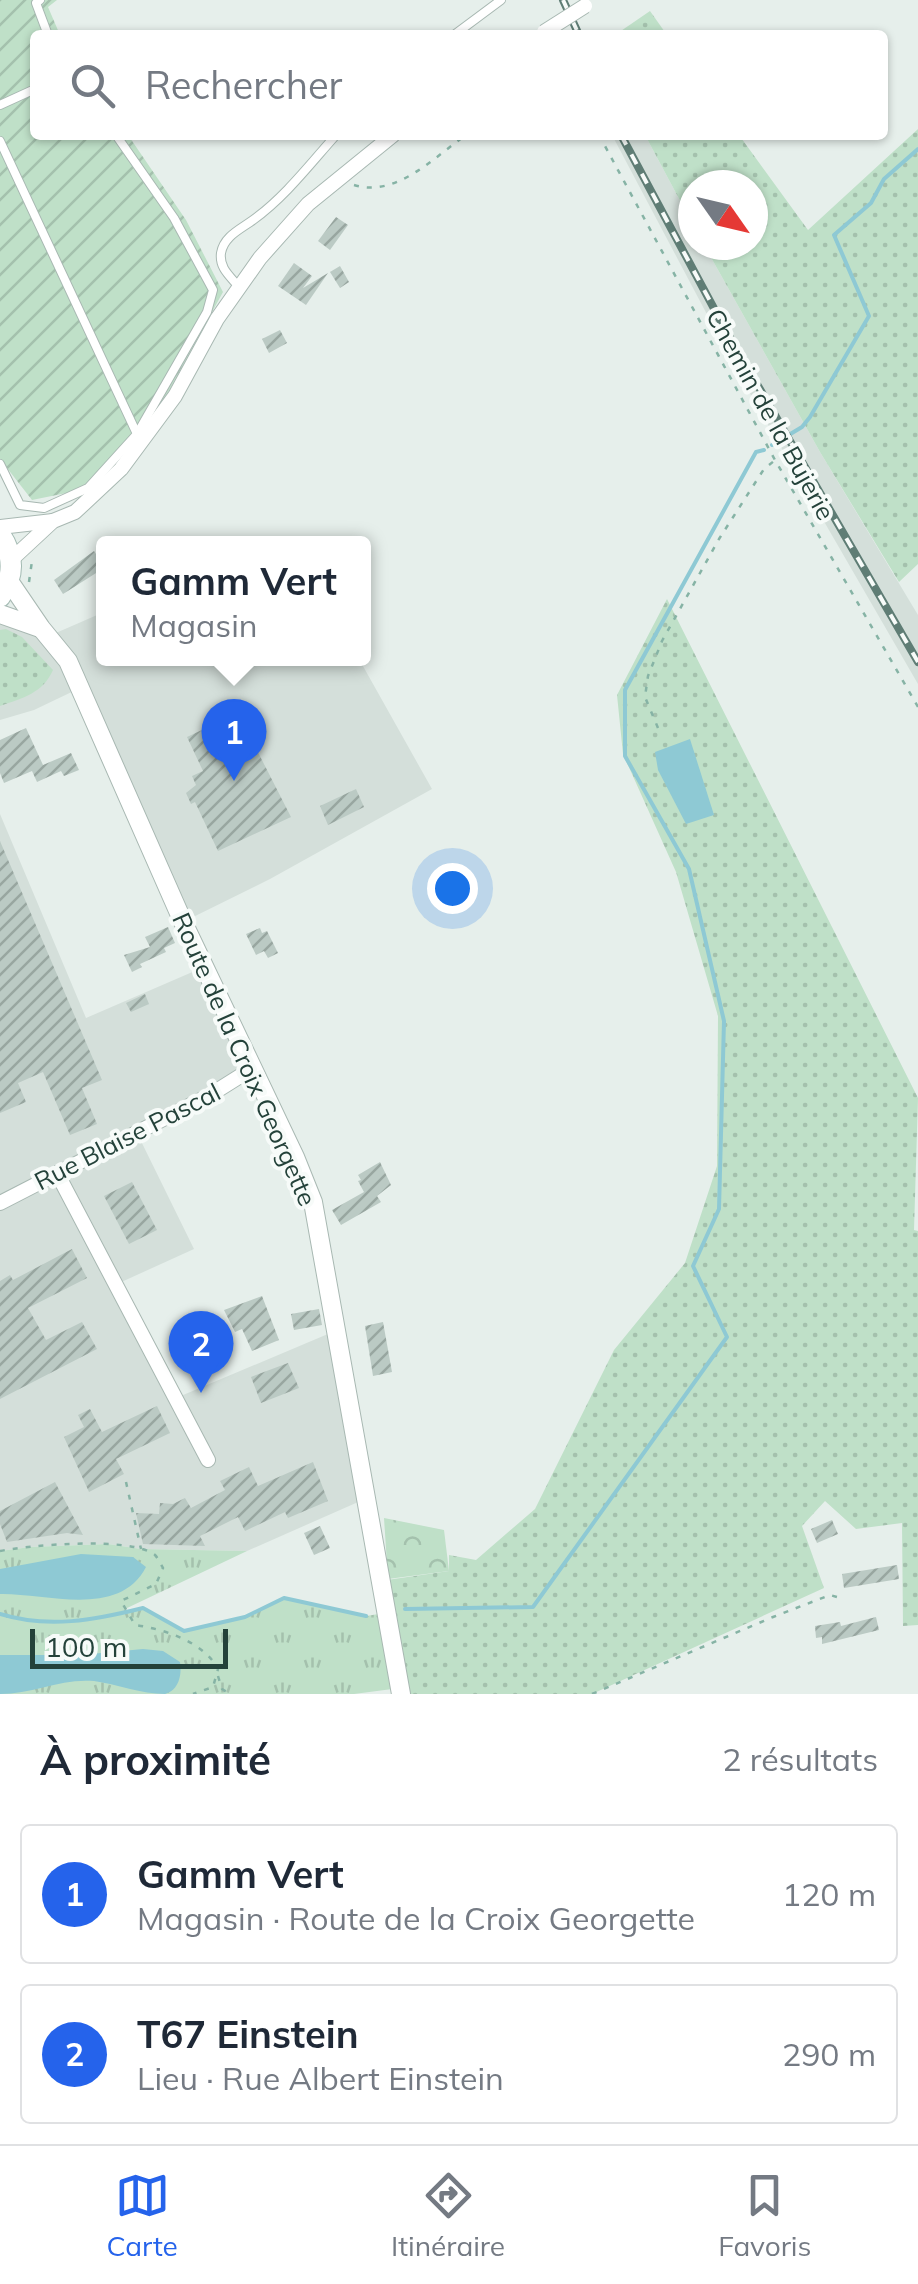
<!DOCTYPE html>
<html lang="fr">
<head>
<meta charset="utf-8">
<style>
  body { margin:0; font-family:Mulish,sans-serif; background:#f6f6f7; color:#1f2937 }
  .compass { position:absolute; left:678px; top:170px; width:90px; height:90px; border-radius:50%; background:#fff; box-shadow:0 2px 8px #0004; rotate:124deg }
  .scale { position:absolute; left:30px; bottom:25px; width:198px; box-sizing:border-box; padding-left:10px; border:5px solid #24423a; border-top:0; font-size:28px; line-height:35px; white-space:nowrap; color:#24423a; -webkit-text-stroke:8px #f7fbf9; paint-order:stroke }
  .you { position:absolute; left:452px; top:888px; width:35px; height:35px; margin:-25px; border:8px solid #fff; border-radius:50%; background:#1a73e8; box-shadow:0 0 0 15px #1a73e833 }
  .badge { display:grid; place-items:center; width:65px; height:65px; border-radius:50%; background:#2563eb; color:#fff; font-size:32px; font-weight:700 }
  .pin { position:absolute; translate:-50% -82px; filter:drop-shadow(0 2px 5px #0008) }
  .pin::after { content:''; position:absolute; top:52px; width:35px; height:30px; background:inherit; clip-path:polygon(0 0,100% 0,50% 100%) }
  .popup { position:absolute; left:96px; top:536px; width:275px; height:130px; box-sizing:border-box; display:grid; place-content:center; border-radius:10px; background:#fff; filter:drop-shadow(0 2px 8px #0005); font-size:32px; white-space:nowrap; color:#747a83 }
  .popup b { font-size:38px; color:#1f2937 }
  .popup::after { content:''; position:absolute; left:50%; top:100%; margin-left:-20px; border:20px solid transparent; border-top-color:#fff }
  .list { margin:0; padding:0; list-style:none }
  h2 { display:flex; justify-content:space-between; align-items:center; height:130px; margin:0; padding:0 40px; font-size:42px }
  h2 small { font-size:32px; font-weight:400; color:#747a83 }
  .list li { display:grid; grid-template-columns:65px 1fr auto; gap:30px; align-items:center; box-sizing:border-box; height:140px; margin:0 20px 20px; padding:0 20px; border:2px solid #e0e1e3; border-radius:10px }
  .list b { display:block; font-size:38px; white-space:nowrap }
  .list p { margin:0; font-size:32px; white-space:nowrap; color:#747a83 }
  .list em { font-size:32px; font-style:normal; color:#747a83 }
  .icon { flex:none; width:55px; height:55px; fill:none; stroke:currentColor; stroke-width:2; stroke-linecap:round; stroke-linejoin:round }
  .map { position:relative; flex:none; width:918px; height:1694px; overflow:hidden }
  .search { position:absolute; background:#fff; box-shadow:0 2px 8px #0004; left:30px; right:30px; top:30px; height:110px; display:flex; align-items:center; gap:25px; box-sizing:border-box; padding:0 35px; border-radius:10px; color:#747a83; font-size:38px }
  .sheet { height:450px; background:#fff }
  nav { display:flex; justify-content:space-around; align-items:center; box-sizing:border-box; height:140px; border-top:2px solid #e0e1e3; background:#fff; font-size:28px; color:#747a83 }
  nav a { display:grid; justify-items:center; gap:5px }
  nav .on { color:#2563eb }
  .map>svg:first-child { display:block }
</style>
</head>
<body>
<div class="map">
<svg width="918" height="1694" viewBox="0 0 918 1694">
  <defs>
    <pattern id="grass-dots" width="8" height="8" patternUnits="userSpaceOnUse" patternTransform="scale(2.5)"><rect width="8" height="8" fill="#bfe0c8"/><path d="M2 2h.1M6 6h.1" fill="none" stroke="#a4c1ad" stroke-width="1.8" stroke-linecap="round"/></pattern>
    <pattern id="forest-crowns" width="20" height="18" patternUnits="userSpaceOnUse" patternTransform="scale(2.5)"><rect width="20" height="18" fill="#bfe0c8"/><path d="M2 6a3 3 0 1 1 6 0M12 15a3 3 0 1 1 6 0" fill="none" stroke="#a4c1ad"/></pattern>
    <pattern id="park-tufts" width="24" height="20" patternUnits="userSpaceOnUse" patternTransform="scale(2.5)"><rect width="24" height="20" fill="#bfe0c8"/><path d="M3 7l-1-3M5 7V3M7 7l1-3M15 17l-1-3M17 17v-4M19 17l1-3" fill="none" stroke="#a4c1ad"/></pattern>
    <pattern id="garden-furrows" width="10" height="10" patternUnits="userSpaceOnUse" patternTransform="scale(2.5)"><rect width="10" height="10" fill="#bfe0c8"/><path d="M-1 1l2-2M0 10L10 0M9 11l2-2" fill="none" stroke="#a4c1ad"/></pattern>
    <pattern id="building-hatch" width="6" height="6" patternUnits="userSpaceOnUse" patternTransform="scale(2.5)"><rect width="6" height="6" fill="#bbcac4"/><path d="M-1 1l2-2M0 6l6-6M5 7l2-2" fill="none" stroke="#98a6a0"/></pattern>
  </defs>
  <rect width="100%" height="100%" fill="#e6efeb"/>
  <g fill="#d4dfda">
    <polygon points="612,135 645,135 693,225 693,245 704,245 820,452 918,615 918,684 737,371"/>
    <polygon points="104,612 104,658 359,659 432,789 270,879 183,922 80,688 34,710 0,720 0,618 49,636"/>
    <polygon points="0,814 86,1018 204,967 253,1068 137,1133 194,1249 117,1284 176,1398 335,1331 365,1499 247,1551 141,1549 108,1544 30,1547 0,1551"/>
  </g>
  <g fill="url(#grass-dots)">
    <polygon points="650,11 667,35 615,35"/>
    <polygon points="918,129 918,564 899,582 820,452 704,245 753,245 753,185 693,185 693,225 645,135 739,135 808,230"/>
    <polygon points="667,599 918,1098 914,1230 918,1231 918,1625 903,1626 902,1523 856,1529 825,1501 802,1526 824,1588 592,1694 402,1694 380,1581 449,1571 449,1555 476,1560 535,1509 614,1350 685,1263 717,1166 718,1016 676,872 623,754 617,695"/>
    <path d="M6,629L22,637L53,670C43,693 23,698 0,706V630Z"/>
  </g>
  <polygon fill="url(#forest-crowns)" points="384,1518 444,1530 449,1571 388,1579"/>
  <polygon fill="url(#park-tufts)" points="108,1544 141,1549 247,1551 125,1609 126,1612 143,1608 184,1631 245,1617 284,1598 366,1616 385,1613 400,1688 354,1694 0,1694 0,1551 30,1547"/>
  <polygon fill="url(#garden-furrows)" points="0,0 57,0 48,7 60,35 35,35 35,135 128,135 186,220 223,292 165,398 140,434 91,488 32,500 0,459"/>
  <g fill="#8ec9d4">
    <polygon points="690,739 714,815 686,824 658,770 655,752"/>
    <path d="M81,1554L133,1557L146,1567C119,1619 46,1593 0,1594V1569Z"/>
    <path d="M143,1649L163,1651L180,1662C182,1675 179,1690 165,1694C142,1694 116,1684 94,1681C62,1678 32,1694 0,1694V1655H80Z"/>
  </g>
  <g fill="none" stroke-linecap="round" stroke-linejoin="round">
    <g stroke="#8ec9d4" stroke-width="4">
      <polyline points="772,445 802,427 810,417 869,316 834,235 871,203 884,179 918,149"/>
      <polyline points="405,1609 533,1607 727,1337 693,1266 719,1209 724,1021 689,869 625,756 625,690 756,452 764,450"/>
      <path d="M0,1614C48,1629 95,1620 143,1608L184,1631L245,1617L284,1598L366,1616"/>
    </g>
  </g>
  <g fill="url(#building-hatch)">
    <polygon points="336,217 348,225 330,250 318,241"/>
    <polygon points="294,263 312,276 303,288 328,273 306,305 278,286"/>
    <polygon points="340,266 349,282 340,288 330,272"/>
    <polygon points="280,330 287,343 269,353 262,339"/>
    <polygon points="94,551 98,557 104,553 104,568 63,594 54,580"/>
    <polygon points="238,713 291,817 218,851 195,802 191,804 186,793 196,785 192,776 203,771 187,737"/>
    <polygon points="26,728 43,765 71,753 79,770 64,776 61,771 37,782 32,771 4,783 0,773 0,740"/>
    <polygon points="356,789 364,807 328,825 320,806"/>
    <polygon points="0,841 102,1080 82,1088 97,1124 70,1135 43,1072 18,1083 26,1102 0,1113"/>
    <polygon points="168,927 175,943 164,948 166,952 140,964 142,967 132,972 124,955 150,947 145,937"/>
    <polygon points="260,928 262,933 267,931 278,953 268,958 264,951 256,955 246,934"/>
    <polygon points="145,994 149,1004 131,1012 126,1003"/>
    <polygon points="380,1162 391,1185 377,1196 381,1202 341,1225 332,1210 364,1192 358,1181 361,1180 358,1175"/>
    <polygon points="132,1182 157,1230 129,1244 104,1196"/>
    <polygon points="72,1249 87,1278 28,1308 46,1340 82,1322 97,1349 0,1399 0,1281 10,1275 13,1280"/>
    <polygon points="262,1296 279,1340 252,1351 242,1329 235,1332 224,1310"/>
    <polygon points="319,1309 322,1325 294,1330 291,1314"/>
    <polygon points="383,1322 392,1372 373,1376 365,1326"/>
    <polygon points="288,1363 299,1388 261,1403 251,1377"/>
    <polygon points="157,1406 170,1433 116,1459 124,1474 89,1492 64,1437 84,1427 78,1415 90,1409 102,1432"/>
    <polygon points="313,1462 328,1501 288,1518 285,1512 245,1531 238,1517 200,1536 205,1546 143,1544 136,1513 159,1514 160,1503 173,1504 185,1498 191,1508 225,1490 220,1481 249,1467 258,1486"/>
    <polygon points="55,1482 83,1535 67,1533 7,1542 0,1524 0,1511"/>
    <polygon points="832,1520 838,1534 817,1543 811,1529"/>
    <polygon points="320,1526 330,1548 314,1555 304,1533"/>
    <polygon points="897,1565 899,1579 844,1588 842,1574"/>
    <polygon points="876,1617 879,1630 822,1644 822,1637 816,1638 815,1626 840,1622 841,1626"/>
  </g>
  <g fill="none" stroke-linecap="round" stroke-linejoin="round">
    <defs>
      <g id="service">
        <polyline points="40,0 36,3 48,35"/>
        <polyline points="454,35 501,0"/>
        <polyline points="0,105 35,89"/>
        <polyline points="0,141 137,434"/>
        <path d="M239,287C230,276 219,268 221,253C224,236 241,229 253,220C285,197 310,164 336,135"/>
        <polyline points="0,464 20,505 44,508 88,488 137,434 207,312 213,290 174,218 116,135"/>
      </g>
      <g id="minor">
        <polyline points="0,527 53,521"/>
        <polyline points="11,560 53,521 75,512 121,469 175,396 217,319 260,258 308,204 393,135"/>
        <polyline points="57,1173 208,1460"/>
        <polyline points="0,1203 210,1095 253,1068"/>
      </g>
      <g id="tertiary">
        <polyline points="9,581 41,628 68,661 183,922 295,1157 313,1202 401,1694"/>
        <polyline points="0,614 40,628"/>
      </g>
      <path id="secondary" d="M0,534C14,555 15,576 0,597"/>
    </defs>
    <use href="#service" stroke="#a8b8b2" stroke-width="10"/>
    <use href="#minor" stroke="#a8b8b2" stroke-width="16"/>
    <use href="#tertiary" stroke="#a8b8b2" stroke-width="20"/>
    <use href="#secondary" stroke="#a4bbb3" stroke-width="22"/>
    <g stroke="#86b3a5" stroke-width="2.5" stroke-dasharray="5 8" stroke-linecap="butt">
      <polyline points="599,135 775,460 918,707"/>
      <path d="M354,185C396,198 433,158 466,135"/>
      <polyline points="29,582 32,561"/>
      <polyline points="658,728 645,697 648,676 662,641 719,539 764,469 774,461"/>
      <polyline points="126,1482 141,1549"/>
      <path d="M0,1551C30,1545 131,1536 155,1555C158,1558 161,1565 163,1568L156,1584L121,1601L135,1625C164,1629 204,1642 218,1669L213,1687L193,1694"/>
      <polyline points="218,1676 222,1689 230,1694"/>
      <polyline points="592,1694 773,1617 830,1595 844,1599"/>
    </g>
    <use href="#service" stroke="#fff" stroke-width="8"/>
    <use href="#minor" stroke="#fff" stroke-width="14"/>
    <use href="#tertiary" stroke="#fff" stroke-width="18"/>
    <use href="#secondary" stroke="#fff" stroke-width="20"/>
    <defs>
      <g id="rail">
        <polyline points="563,0 579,35"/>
        <polyline points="621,135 725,329 918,662"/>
      </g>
    </defs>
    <use href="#rail" stroke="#5f7d75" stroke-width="8"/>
    <use href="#rail" stroke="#f7fbf9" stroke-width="4" stroke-dasharray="11" stroke-linecap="butt"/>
    <defs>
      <polyline id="minor-bridge" points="544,32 585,6"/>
    </defs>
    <use href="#minor-bridge" stroke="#a8b8b2" stroke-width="16" stroke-linecap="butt"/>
    <use href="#minor-bridge" stroke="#fff" stroke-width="14"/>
  </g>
  <g text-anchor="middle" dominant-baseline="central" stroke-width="8" stroke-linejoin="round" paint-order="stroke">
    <g font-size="25" fill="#24423a" stroke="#f7fbf9">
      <text transform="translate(771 414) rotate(61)">Chemin de la Bujerie</text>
      <text transform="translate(245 1059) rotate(66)">Route de la Croix Georgette</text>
      <text transform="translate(127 1136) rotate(-27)">Rue Blaise Pascal</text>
    </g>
  </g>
</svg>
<svg class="compass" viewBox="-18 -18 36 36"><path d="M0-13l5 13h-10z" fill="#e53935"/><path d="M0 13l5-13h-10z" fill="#747a83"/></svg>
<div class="scale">100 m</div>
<div class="you"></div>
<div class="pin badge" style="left:234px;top:781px">1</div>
<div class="popup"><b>Gamm Vert</b>Magasin</div>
<div class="pin badge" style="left:201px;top:1393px">2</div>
<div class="search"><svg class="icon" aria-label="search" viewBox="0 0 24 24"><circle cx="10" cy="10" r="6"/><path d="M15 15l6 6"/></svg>Rechercher</div>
</div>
<section class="sheet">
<h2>À proximité<small>2 résultats</small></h2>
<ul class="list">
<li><span class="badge">1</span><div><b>Gamm Vert</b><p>Magasin · Route de la Croix Georgette</p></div><em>120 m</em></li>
<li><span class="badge">2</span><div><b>T67 Einstein</b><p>Lieu · Rue Albert Einstein</p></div><em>290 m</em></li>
</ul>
</section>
<nav>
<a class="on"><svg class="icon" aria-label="map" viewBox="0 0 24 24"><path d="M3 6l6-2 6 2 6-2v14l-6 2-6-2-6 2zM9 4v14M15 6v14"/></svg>Carte</a>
<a><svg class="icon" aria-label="directions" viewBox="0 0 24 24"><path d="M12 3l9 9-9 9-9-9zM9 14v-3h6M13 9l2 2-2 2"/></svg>Itinéraire</a>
<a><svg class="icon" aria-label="saved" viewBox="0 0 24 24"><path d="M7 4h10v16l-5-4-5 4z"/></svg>Favoris</a>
</nav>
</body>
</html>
